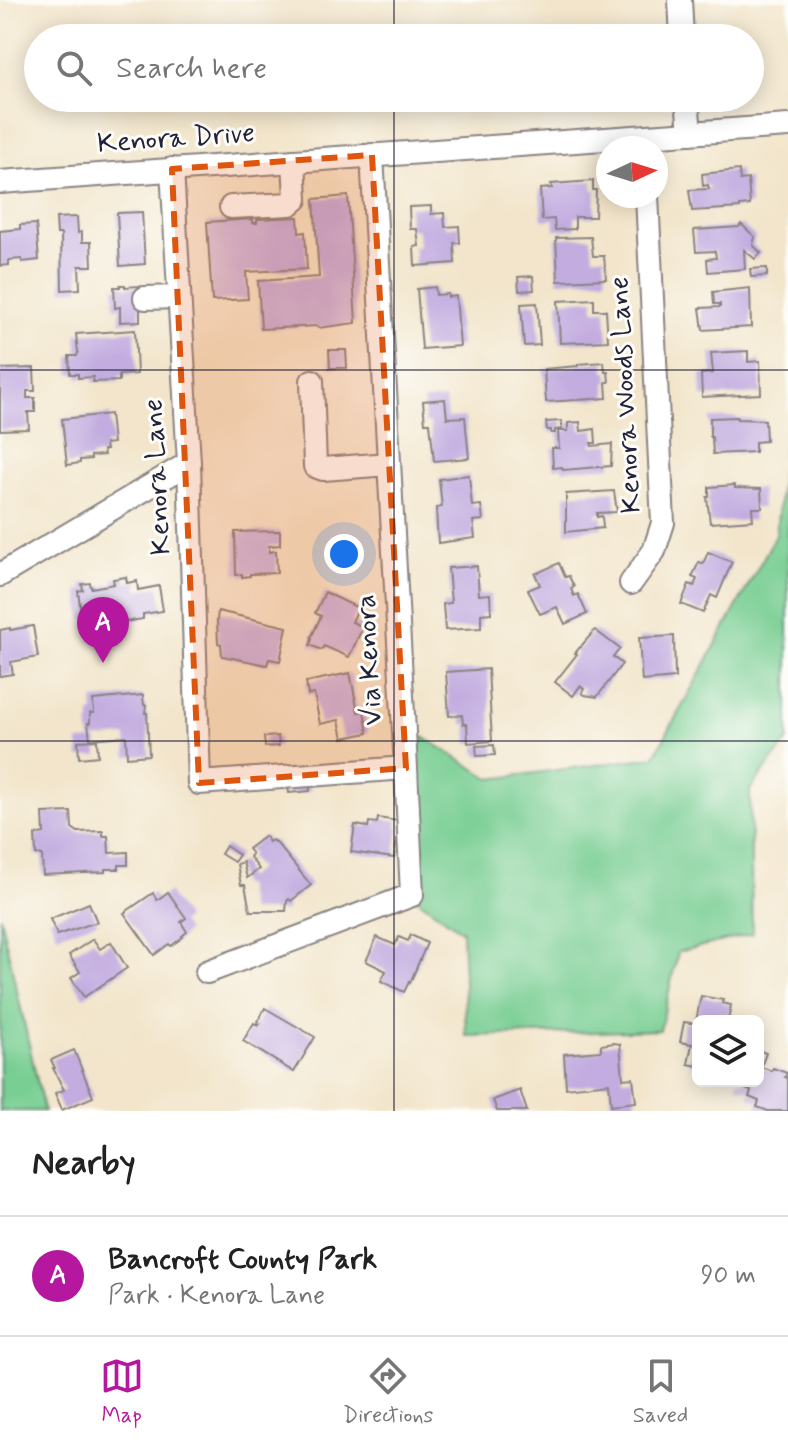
<!DOCTYPE html>
<html lang="en">
<head>
<meta charset="utf-8">
<style>
  body { margin:0; font-family:Mynerve,sans-serif; background:#f6f6f6; color:#222 }
  .controls { position:absolute; right:24px; bottom:24px; display:grid; overflow:hidden; border-radius:12px; box-shadow:0 4px 20px #0003 }
  .controls button { width:72px; height:72px; display:grid; place-items:center; padding:0; border:0; border-bottom:2px solid #e0e0e0; background:#fff; color:#222; font:40px sans-serif }
  .compass { position:absolute; left:596px; top:136px; width:72px; height:72px; border-radius:50%; background:#fff; box-shadow:0 4px 20px #0003; rotate:86deg }
  .you { position:absolute; left:344px; top:554px; width:28px; height:28px; margin:-20px; border:6px solid #fff; border-radius:50%; background:#1a73e8; box-shadow:0 0 0 12px #1a73e833 }
  .badge { display:grid; place-items:center; width:52px; height:52px; border-radius:50%; background:#b5179e; color:#fff; font-size:26px; font-weight:700 }
  .pin { position:absolute; translate:-50% -66px; filter:drop-shadow(0 2px 4px #0008) }
  .pin::after { content:''; position:absolute; top:42px; width:28px; height:24px; background:inherit; clip-path:polygon(0 0,100% 0,50% 100%) }
  .list { margin:0; padding:0; list-style:none }
  h2 { display:flex; justify-content:space-between; align-items:center; height:104px; margin:0; padding:0 32px; font-size:34px }
  h2 small { font-size:26px; font-weight:400; color:#767676 }
  .list li { display:grid; grid-template-columns:52px 1fr auto; gap:24px; align-items:center; box-sizing:border-box; height:120px; padding:0 32px; border-top:2px solid #e0e0e0 }
  .list b { display:block; font-size:30px; white-space:nowrap }
  .list p { margin:0; font-size:26px; white-space:nowrap; color:#767676 }
  .list em { font-size:26px; font-style:normal; color:#767676 }
  .icon { flex:none; width:44px; height:44px; fill:none; stroke:currentColor; stroke-width:2; stroke-linecap:round; stroke-linejoin:round }
  .map { position:relative; flex:none; width:788px; height:1111px; overflow:hidden }
  .search { position:absolute; background:#fff; box-shadow:0 4px 20px #0003; left:24px; right:24px; top:24px; height:88px; display:flex; align-items:center; gap:20px; box-sizing:border-box; padding:0 28px; border-radius:44px; color:#767676; font-size:30px }
  .sheet { height:224px; background:#fff }
  nav { display:flex; justify-content:space-around; align-items:center; box-sizing:border-box; height:112px; border-top:2px solid #e0e0e0; background:#fff; font-size:22px; color:#767676 }
  nav a { display:grid; justify-items:center; gap:4px }
  nav .on { color:#b5179e }
  .map>svg:first-child { display:block }
</style>
</head>
<body>
<div class="map">
<svg width="788" height="1111" viewBox="0 0 788 1111">
  <rect width="100%" height="100%" fill="#fdfcf7"/>
  <filter id="ink" filterUnits="userSpaceOnUse"><feTurbulence type="fractalNoise" baseFrequency=".0125" numOctaves="2"/><feDisplacementMap in="SourceGraphic" scale="16" xChannelSelector="R" yChannelSelector="G"/><feConvolveMatrix kernelMatrix="1 2 1 2 8 2 1 2 1" color-interpolation-filters="sRGB"/></filter>
  <filter id="wash" filterUnits="userSpaceOnUse"><feTurbulence type="fractalNoise" baseFrequency=".006" numOctaves="4" result="noise"/><feDisplacementMap in="SourceGraphic" scale="32" xChannelSelector="R" yChannelSelector="G"/><feGaussianBlur stdDeviation="1.8" result="paint"/><feColorMatrix in="noise" values="0 0 0 0 0 0 0 0 0 0 0 0 0 0 0 0 0 1.4 0 .05"/><feComposite in="paint" operator="in"/></filter>
  <g filter="url(#wash)">
    <rect width="100%" height="100%" fill="#f2e5cb"/>
    <g fill="#78ce93" stroke="#4d7867" stroke-width="2">
      <polygon points="785,440 788,441 788,740 750,790 752,934 678,952 660,1030 466,1036 462,931 412,895 404,725 491,779 654,757 776,535"/>
      <polygon points="0,916 44,1111 0,1111"/>
    </g>
    <g id="blocks">
      <g fill="#c2ace0">
        <polygon points="739,170 740,180 748,179 750,205 740,206 740,208 692,211 689,190 709,189 708,185 703,186 702,174"/>
        <polygon points="593,181 593,190 596,190 595,217 575,217 575,229 555,230 554,219 542,220 540,189 552,188 551,184"/>
        <polygon points="348,196 356,323 318,328 317,326 261,329 258,281 319,277 314,199"/>
        <polygon points="431,206 431,214 444,213 445,227 459,226 460,243 454,243 455,263 415,266 414,247 419,246 417,229 410,229 409,207"/>
        <polygon points="142,212 145,264 120,266 117,213"/>
        <polygon points="77,217 78,233 82,232 82,242 91,242 92,266 79,266 80,289 62,290 61,234 57,234 56,218"/>
        <polygon points="298,217 299,233 305,232 307,269 246,272 248,299 212,301 207,222 253,219 253,223 257,223 257,219"/>
        <polygon points="36,224 39,260 22,262 22,259 9,260 9,265 0,266 0,231 20,229 20,225"/>
        <polygon points="741,224 755,237 753,245 761,253 755,259 744,250 745,269 708,272 707,259 716,258 715,251 696,252 694,230 739,227"/>
        <polygon points="591,237 593,256 604,256 606,279 558,281 556,238"/>
        <polygon points="767,268 767,276 751,277 750,269"/>
        <polygon points="533,276 534,290 519,291 518,277"/>
        <polygon points="120,285 125,285 125,287 140,286 140,321 120,322 120,307 115,308 114,287 120,287"/>
        <polygon points="435,287 436,295 448,294 448,297 456,296 460,346 422,349 417,289"/>
        <polygon points="750,288 751,327 703,330 700,308 720,307 720,304 714,304 713,292"/>
        <polygon points="594,299 594,310 606,310 608,341 560,343 558,301"/>
        <polygon points="537,303 540,345 524,346 521,304"/>
        <polygon points="135,330 137,374 119,375 119,381 93,382 93,377 78,378 78,374 70,374 69,356 77,356 78,353 76,334"/>
        <polygon points="329,350 346,350 347,368 330,368"/>
        <polygon points="748,351 748,362 760,361 761,394 702,397 701,374 713,373 711,353"/>
        <polygon points="604,362 605,372 608,372 609,382 606,382 607,398 546,402 544,369 578,366 578,364"/>
        <polygon points="34,368 35,391 27,391 27,398 35,398 35,412 28,412 29,429 0,430 0,369"/>
        <polygon points="445,399 447,418 465,417 469,458 434,461 430,423 425,423 423,401"/>
        <polygon points="110,414 113,443 105,444 106,450 103,450 104,455 91,456 91,459 80,460 80,463 67,465 62,419"/>
        <polygon points="737,417 737,419 765,420 766,441 755,442 755,452 713,454 712,437 710,437 710,418"/>
        <polygon points="562,421 562,429 555,430 555,433 551,433 551,430 547,430 546,422"/>
        <polygon points="580,422 581,431 595,429 596,443 591,443 592,446 612,444 611,466 563,470 562,467 553,468 552,448 559,448 558,431 568,431 568,423"/>
        <polygon points="469,475 472,506 481,505 483,520 473,521 475,538 438,543 436,508 442,507 439,479"/>
        <polygon points="735,485 735,488 761,489 762,508 752,508 753,520 710,523 707,497 709,497 709,487"/>
        <polygon points="614,491 617,512 597,513 597,517 602,516 603,528 566,532 566,494"/>
        <polygon points="280,531 280,545 269,546 269,552 276,551 277,573 250,574 250,576 242,577 242,574 236,575 235,532"/>
        <polygon points="708,552 732,562 717,598 711,595 703,613 681,604 689,584 694,586 697,579 692,577 699,562 703,564"/>
        <polygon points="559,563 565,577 569,576 574,587 571,589 574,596 578,594 587,614 565,624 557,607 540,614 528,590 540,585 535,574"/>
        <polygon points="477,566 479,595 490,594 491,613 481,614 481,628 445,630 443,604 451,603 448,568"/>
        <polygon points="126,577 127,583 137,581 138,590 159,586 163,611 143,614 143,619 112,624 110,615 82,620 78,591 83,590 82,584 90,583 91,588 114,584 113,579"/>
        <polygon points="325,592 358,608 352,622 363,627 349,657 324,646 322,650 310,645 312,639 311,638 321,616 315,613"/>
        <polygon points="218,611 287,627 280,661 269,659 267,665 222,656 221,644 218,643 217,621"/>
        <polygon points="33,626 38,657 11,662 13,674 0,676 0,630 10,628 10,630"/>
        <polygon points="595,630 620,649 613,657 622,664 597,697 585,695 582,693 584,689 580,686 573,696 555,682 577,654 575,653"/>
        <polygon points="674,636 675,678 642,681 639,638"/>
        <polygon points="488,669 492,741 468,743 467,724 463,724 462,715 449,716 446,672"/>
        <polygon points="350,673 358,712 364,711 368,733 343,738 339,720 320,724 314,694 308,695 306,682"/>
        <polygon points="143,695 144,705 146,705 145,713 147,713 149,755 127,757 126,736 90,739 88,723 90,723 90,713 94,713 93,700"/>
        <polygon points="278,736 279,746 265,747 264,737"/>
        <polygon points="97,740 98,756 79,758 78,741"/>
        <polygon points="494,745 495,755 477,756 476,746"/>
        <polygon points="309,778 310,791 289,793 287,780"/>
        <polygon points="71,812 72,828 78,832 103,831 103,836 108,836 109,853 128,852 128,865 119,865 119,869 105,869 105,872 43,875 42,855 36,855 35,835 44,833 43,813"/>
        <polygon points="378,818 398,821 397,827 399,827 394,858 351,852 355,825 368,827 369,822 377,823"/>
        <polygon points="265,836 269,842 272,840 274,842 275,841 311,885 291,901 289,899 287,901 286,911 250,911 245,885 241,885 237,864 243,862 247,878 259,869 250,857 252,854 248,849"/>
        <polygon points="226,846 239,855 234,862 221,854"/>
        <polygon points="168,892 186,918 181,922 187,932 182,936 183,937 171,946 169,944 154,955 124,913 153,893 157,900"/>
        <polygon points="89,903 97,922 57,935 50,919"/>
        <polygon points="411,935 427,943 410,983 409,982 404,992 381,981 386,971 366,961 377,937 395,945 399,937 408,941"/>
        <polygon points="93,939 100,949 111,942 127,968 84,997 71,978 80,972 69,955"/>
        <polygon points="701,996 723,1000 722,1003 731,1005 728,1021 696,1021"/>
        <polygon points="265,1008 315,1037 294,1072 243,1041 254,1023 258,1026 260,1024 257,1023"/>
        <polygon points="684,1022 698,1024 698,1066 688,1064 692,1044 680,1042"/>
        <polygon points="614,1043 620,1044 623,1079 633,1078 636,1102 611,1105 609,1083 566,1088 564,1054 601,1051 601,1045"/>
        <polygon points="74,1050 93,1097 62,1110 55,1093 64,1090 53,1068 55,1068 51,1060"/>
        <polygon points="758,1050 766,1053 761,1067 772,1071 773,1068 787,1073 785,1077 788,1078 788,1111 768,1111 757,1107 759,1101 749,1097 751,1091 736,1086 738,1081 758,1081"/>
        <polygon points="520,1090 527,1111 497,1111 493,1100"/>
      </g>
    </g>
  </g>
  <g filter="url(#ink)">
    <use href="#blocks" fill-opacity="0" stroke="#8a8483" stroke-width="2"/>
    <g fill="none" stroke-linecap="round" stroke-linejoin="round">
      <defs>
        <g id="minor">
          <polyline points="680,0 682,38"/>
          <polyline points="687,98 690,133"/>
          <polyline points="172,169 189,463 199,783 406,768"/>
          <polyline points="0,182 788,126"/>
          <polyline points="231,207 290,204 296,199 294,161"/>
          <polyline points="145,298 179,297"/>
          <polyline points="312,381 315,466 323,469 389,464"/>
          <polyline points="0,575 189,463"/>
          <polyline points="631,583 654,551 663,523 647,196"/>
          <polyline points="207,972 412,895 406,768 372,155"/>
        </g>
      </defs>
      <use href="#minor" stroke="#8a8483" stroke-width="26"/>
      <use href="#minor" stroke="#fff" stroke-width="22"/>
    </g>
  </g>
  <path fill="#de560e" fill-opacity="0.2" stroke="#de560e" stroke-width="6" stroke-dasharray="16 10" stroke-linejoin="round" d="M372,155L406,768L199,783L172,169Z"/>
  <path fill="none" stroke="#22223b" stroke-width="2" stroke-opacity="0.55" d="M394,0V38M394,98V1111M0,370H788M0,741H788"/>
  <g text-anchor="middle" dominant-baseline="central" stroke-width="6" stroke-linejoin="round" paint-order="stroke">
    <g font-size="28" fill="#22223b" stroke="#fdfcf7">
      <text transform="translate(176 139) rotate(-4)">Kenora Drive</text>
      <text transform="translate(626 395) rotate(-93)">Kenora Woods Lane</text>
      <text transform="translate(158 477) rotate(-93)">Kenora Lane</text>
      <text transform="translate(370 660) rotate(-93)">Via Kenora</text>
    </g>
  </g>
</svg>
<div class="controls">
<button><svg class="icon" aria-label="layers" viewBox="0 0 24 24"><path d="M12 4l9 5-9 5-9-5zM3 14l9 5 9-5"/></svg></button>
</div>
<svg class="compass" viewBox="-18 -18 36 36"><path d="M0-13l5 13h-10z" fill="#e53935"/><path d="M0 13l5-13h-10z" fill="#767676"/></svg>
<div class="you"></div>
<div class="pin badge" style="left:103px;top:663px">A</div>
<div class="search"><svg class="icon" aria-label="search" viewBox="0 0 24 24"><circle cx="10" cy="10" r="6"/><path d="M15 15l6 6"/></svg>Search here</div>
</div>
<section class="sheet">
<h2>Nearby<small></small></h2>
<ul class="list">
<li><span class="badge">A</span><div><b>Bancroft County Park</b><p>Park · Kenora Lane</p></div><em>90 m</em></li>
</ul>
</section>
<nav>
<a class="on"><svg class="icon" aria-label="map" viewBox="0 0 24 24"><path d="M3 6l6-2 6 2 6-2v14l-6 2-6-2-6 2zM9 4v14M15 6v14"/></svg>Map</a>
<a><svg class="icon" aria-label="directions" viewBox="0 0 24 24"><path d="M12 3l9 9-9 9-9-9zM9 14v-3h6M13 9l2 2-2 2"/></svg>Directions</a>
<a><svg class="icon" aria-label="saved" viewBox="0 0 24 24"><path d="M7 4h10v16l-5-4-5 4z"/></svg>Saved</a>
</nav>
</body>
</html>
